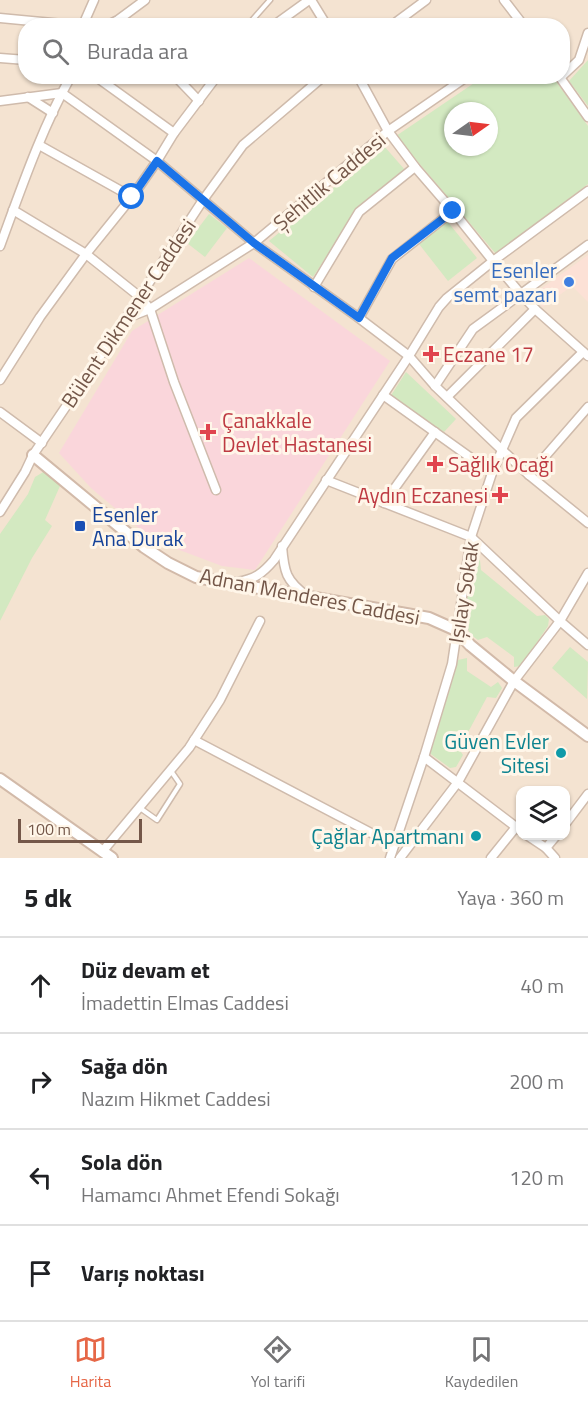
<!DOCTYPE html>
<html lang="tr">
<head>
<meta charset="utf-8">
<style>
  body { margin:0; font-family:"Titillium Web",sans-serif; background:#f2f2f2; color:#202124 }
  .controls { position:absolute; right:18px; bottom:18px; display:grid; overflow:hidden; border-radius:12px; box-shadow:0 2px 4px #0004 }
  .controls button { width:54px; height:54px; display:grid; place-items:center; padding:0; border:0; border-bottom:2px solid #e0e0e0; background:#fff; color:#202124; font:30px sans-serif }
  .compass { position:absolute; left:444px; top:102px; width:54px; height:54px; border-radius:50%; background:#fff; box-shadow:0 2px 4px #0004; rotate:76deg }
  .scale { position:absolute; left:18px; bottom:15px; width:124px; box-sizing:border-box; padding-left:6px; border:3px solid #745749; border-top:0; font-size:16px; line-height:21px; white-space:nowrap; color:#745749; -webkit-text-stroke:4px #fff6e9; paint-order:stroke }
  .stop { position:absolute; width:18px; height:18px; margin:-14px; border:4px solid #1a73e8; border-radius:50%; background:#fff }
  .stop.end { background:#1a73e8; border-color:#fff; box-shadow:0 2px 6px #0008 }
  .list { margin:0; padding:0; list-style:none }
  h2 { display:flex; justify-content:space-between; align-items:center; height:78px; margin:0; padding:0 24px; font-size:26px }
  h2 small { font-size:20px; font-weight:400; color:#757577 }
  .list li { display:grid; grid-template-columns:39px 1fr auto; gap:18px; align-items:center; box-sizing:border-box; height:96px; padding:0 24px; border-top:2px solid #e0e0e0 }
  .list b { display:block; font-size:22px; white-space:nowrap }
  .list p { margin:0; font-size:20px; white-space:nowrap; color:#757577 }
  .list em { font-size:20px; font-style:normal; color:#757577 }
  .icon { flex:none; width:33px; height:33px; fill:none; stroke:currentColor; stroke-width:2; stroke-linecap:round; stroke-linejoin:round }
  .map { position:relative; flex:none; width:588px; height:858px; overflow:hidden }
  .search { position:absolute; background:#fff; box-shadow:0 2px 4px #0004; left:18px; right:18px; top:18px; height:66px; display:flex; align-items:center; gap:15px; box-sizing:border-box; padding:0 21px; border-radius:24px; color:#757577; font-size:22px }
  .sheet { height:462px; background:#fff }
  nav { display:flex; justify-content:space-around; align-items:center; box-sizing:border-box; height:84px; border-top:2px solid #e0e0e0; background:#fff; font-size:16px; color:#757577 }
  nav a { display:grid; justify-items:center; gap:3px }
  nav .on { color:#e66747 }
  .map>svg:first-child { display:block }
</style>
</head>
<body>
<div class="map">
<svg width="588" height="858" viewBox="0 0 588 858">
  <rect width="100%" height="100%" fill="#fcf1e2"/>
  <path fill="#f4e3d1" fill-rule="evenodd" d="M0,0H588V858H0ZM26,26H562V76H26ZM453,111H489V147H453ZM520,790H566V836H520Z"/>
  <polygon fill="#fce1d6" points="588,255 588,302 572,286 543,307 531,296"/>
  <polygon fill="#fad6db" points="249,258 390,361 255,570 222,566 153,540 91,488 59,453 132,331"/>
  <g fill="#d3e9c1" fill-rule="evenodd">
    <polygon points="588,60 588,106 569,81"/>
    <path d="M483,77H553L588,126V184L496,254L396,136ZM453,111H489V147H453Z"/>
    <polygon points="384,146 405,170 357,210 313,277 269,241"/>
    <polygon points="209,214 227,228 205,257 187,243"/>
    <polygon points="447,221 477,258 448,281 419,244"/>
    <polygon points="406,372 456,419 444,432 390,397"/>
    <polygon points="45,471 60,486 45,520 52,526 32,558 0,621 0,534 28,494 35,477"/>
    <polygon points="477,557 480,560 481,570 537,616 545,615 549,619 548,626 521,666 514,667 514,657 487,637 478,640 471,635 466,626 462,614 469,558"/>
    <polygon points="570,647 588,662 587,699 552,668"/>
    <polygon points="467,658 467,671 491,687 498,682 502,688 496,698 487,697 459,749 463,755 456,767 450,768 428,752 458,660"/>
  </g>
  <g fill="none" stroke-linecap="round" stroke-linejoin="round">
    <defs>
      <g id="lane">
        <polyline points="247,26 270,0"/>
        <polyline points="140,808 157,820 180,784 171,771"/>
      </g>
      <g id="street">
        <polyline points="311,0 327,26"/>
        <polyline points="504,0 524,26"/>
        <polyline points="0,18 84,26"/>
        <polyline points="83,25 94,0"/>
        <polyline points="106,26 118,20 145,0"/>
        <polyline points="273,26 309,0"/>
        <polyline points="391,26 426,0"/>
        <polyline points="0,58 26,60"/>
        <polyline points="95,76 174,133"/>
        <polyline points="175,76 199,101"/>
        <polyline points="358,76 388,131 415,167 453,211 493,261 520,293 535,309 588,356"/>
        <polyline points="559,76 588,117"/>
        <polyline points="562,76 579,60 588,33"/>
        <polyline points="28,97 53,113"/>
        <polyline points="0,101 62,93 157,161 254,243 359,318 409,356 435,386 502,450 529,475 588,523"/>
        <polyline points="39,145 132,197"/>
        <polyline points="13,210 86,254 140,297 150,309 174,382 216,490"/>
        <path d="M0,246C21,189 41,130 71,76"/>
        <polyline points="314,287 359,212 415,167"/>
        <polyline points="127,318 150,309 254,243 388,131 468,76"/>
        <polyline points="359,318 392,259 453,211"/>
        <polyline points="0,380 40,317 86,254 132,197 157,161 174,133 217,76"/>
        <polyline points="435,386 473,329 588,245"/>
        <polyline points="383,395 492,473"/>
        <polyline points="447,397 535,309"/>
        <polyline points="0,412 42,443"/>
        <polyline points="529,475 588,407"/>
        <polyline points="326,480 471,537 560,621 588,645"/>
        <polyline points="384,503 435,432"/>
        <polyline points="0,512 25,472 33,455 126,318 203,200 243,145 324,76"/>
        <path d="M282,546C284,572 286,581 307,596"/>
        <path d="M237,582C255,579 262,574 274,560L409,356L439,307L447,298L493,261L588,191"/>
        <polyline points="194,740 394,845"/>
        <polyline points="424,757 520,830"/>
        <polyline points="566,823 588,794"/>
        <polyline points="528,836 546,848 555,858"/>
        <polyline points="546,848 556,836"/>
        <polyline points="102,852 189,748 220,700 260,621"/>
        <polyline points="390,858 424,757 452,664 471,537 492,473 516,418 583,352"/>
        <polyline points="400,858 458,782 514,681 560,621 588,573"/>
        <polyline points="491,858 516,827"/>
      </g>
      <g id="secondary">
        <polyline points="33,455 144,547 168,563 196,577 429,618 456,630 470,645 514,681 588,736"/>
        <polyline points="0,779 112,858"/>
      </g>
    </defs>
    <use href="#lane" stroke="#cfbbac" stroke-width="7"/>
    <use href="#street" stroke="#cfbbac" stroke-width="11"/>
    <use href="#secondary" stroke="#d2baa9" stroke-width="14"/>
    <use href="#lane" stroke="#fff" stroke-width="4"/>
    <use href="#street" stroke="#fff" stroke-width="8"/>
    <use href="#secondary" stroke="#fff" stroke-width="10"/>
  </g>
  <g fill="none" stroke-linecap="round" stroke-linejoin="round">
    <polyline stroke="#1a73e8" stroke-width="8" points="132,197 157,161 254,243 359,318 392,258 453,211"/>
  </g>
  <circle fill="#3f7fe0" stroke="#fff6e9" stroke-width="2" cx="569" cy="282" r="6"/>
  <g fill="#e0444e" stroke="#fff6e9" stroke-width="2">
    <path d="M428 345h6v6h6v6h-6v6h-6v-6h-6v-6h6z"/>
    <path d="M205 423h6v6h6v6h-6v6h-6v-6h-6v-6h6z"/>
    <path d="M432 455h6v6h6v6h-6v6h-6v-6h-6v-6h6z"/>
    <path d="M497 486h6v6h6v6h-6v6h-6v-6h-6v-6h6z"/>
  </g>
  <rect fill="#1a4fb4" stroke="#fff6e9" stroke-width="2" x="74" y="520" width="12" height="12" rx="3"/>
  <g fill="#0f9aa8" stroke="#fff6e9" stroke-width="2">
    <circle cx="561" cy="753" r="6"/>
    <circle cx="476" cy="836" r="6"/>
  </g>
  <g text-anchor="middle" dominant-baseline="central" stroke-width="6" stroke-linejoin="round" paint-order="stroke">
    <g font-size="21" fill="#745749" stroke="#fff6e9">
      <text transform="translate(329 181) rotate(-40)">Şehitlik Caddesi</text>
      <text transform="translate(128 313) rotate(-56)">Bülent Dikmener Caddesi</text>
      <text transform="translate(463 592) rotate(-81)">Işılay Sokak</text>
      <text transform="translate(310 596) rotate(11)">Adnan Menderes Caddesi</text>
    </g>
    <g font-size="21" fill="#366cbe" stroke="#fff6e9" text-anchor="end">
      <text x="557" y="270">Esenler<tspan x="557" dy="24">semt pazarı</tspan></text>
    </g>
    <g font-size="21" fill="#be3a42" stroke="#fff6e9" text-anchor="start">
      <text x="443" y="354">Eczane 17</text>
      <text x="222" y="420">Çanakkale<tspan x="222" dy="24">Devlet Hastanesi</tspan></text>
      <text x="448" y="464">Sağlık Ocağı</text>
      <text x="488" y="495" text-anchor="end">Aydın Eczanesi</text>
    </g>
    <g font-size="21" fill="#164399" stroke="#fff6e9" text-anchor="start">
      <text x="92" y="514">Esenler<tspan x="92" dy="24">Ana Durak</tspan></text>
    </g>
    <g font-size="21" fill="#0d838f" stroke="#fff6e9" text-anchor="end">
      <text x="549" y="741">Güven Evler<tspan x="549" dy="24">Sitesi</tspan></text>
      <text x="464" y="836">Çağlar Apartmanı</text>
    </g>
  </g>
</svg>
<div class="controls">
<button><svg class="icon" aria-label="layers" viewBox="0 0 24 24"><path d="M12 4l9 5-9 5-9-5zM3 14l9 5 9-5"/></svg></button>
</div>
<svg class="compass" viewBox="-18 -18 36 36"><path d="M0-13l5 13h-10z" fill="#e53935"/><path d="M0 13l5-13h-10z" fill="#757577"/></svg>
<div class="scale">100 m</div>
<div class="stop" style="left:132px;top:197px"></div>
<div class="stop end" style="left:453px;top:211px"></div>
<div class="search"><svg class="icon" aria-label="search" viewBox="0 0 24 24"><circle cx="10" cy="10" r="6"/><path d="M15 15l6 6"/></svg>Burada ara</div>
</div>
<section class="sheet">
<h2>5 dk<small>Yaya · 360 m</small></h2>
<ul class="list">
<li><svg class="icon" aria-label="ahead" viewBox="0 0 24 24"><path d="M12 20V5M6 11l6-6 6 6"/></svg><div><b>Düz devam et</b><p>İmadettin Elmas Caddesi</p></div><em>40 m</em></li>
<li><svg class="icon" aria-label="right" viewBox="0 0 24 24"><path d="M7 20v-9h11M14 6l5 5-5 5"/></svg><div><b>Sağa dön</b><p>Nazım Hikmet Caddesi</p></div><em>200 m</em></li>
<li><svg class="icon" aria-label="left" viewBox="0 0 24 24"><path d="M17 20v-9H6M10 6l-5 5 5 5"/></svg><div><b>Sola dön</b><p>Hamamcı Ahmet Efendi Sokağı</p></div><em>120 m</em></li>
<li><svg class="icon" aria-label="arrive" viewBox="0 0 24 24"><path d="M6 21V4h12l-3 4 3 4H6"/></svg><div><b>Varış noktası</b></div></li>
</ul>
</section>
<nav>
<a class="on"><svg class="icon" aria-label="map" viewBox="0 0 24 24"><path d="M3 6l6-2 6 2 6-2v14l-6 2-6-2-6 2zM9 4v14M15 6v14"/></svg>Harita</a>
<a><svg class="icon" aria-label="directions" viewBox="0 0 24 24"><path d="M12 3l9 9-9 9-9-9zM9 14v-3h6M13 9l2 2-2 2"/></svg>Yol tarifi</a>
<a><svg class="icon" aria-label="saved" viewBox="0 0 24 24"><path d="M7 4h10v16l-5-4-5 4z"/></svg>Kaydedilen</a>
</nav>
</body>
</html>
